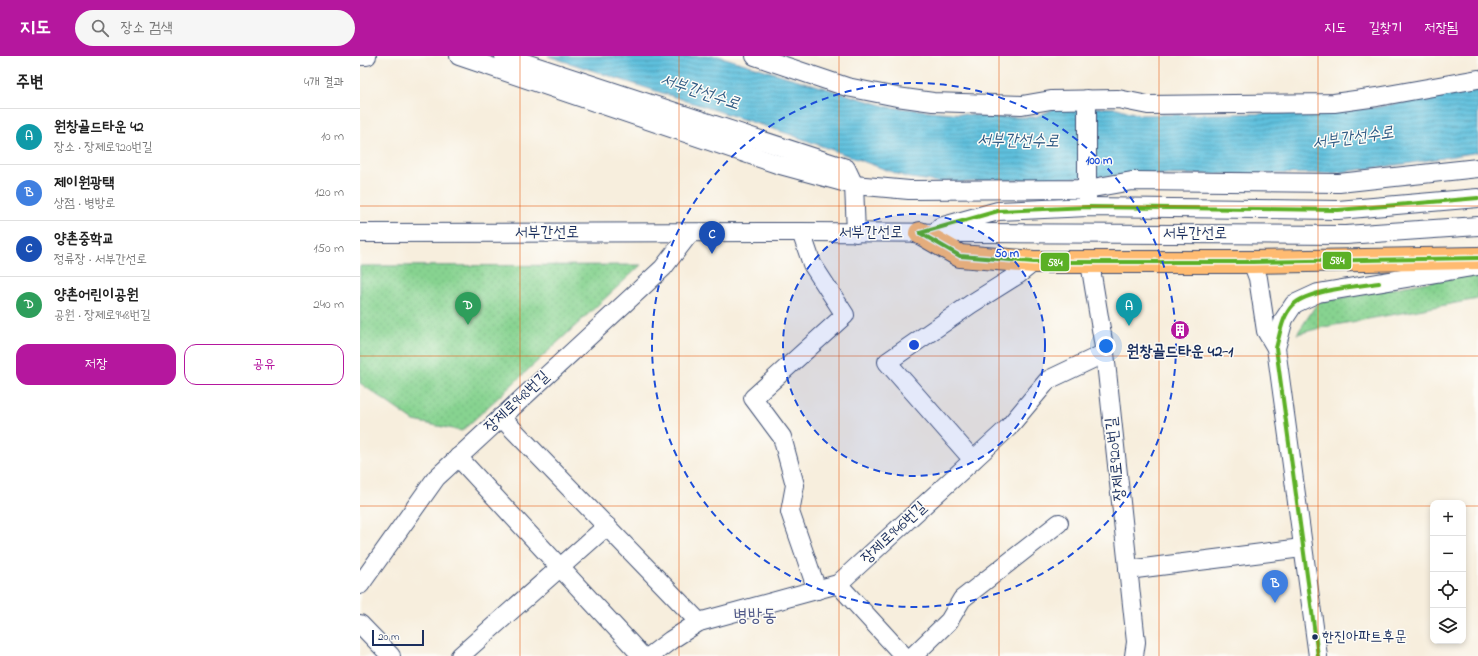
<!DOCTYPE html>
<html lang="ko">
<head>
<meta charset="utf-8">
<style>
  body { margin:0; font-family:"Indie Flower","Poor Story",sans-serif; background:#f6f6f6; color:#222 }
  .controls { position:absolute; right:12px; bottom:12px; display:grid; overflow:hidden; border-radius:8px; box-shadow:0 2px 6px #0003 }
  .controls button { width:36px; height:36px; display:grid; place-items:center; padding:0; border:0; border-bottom:1px solid #e0e0e0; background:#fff; color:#222; font:20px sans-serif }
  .scale { position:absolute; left:12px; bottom:10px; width:52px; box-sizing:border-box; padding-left:4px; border:2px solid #1b2f5e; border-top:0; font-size:11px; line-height:14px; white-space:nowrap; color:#1b2f5e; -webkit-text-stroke:3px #fdfcf7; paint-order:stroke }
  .you { position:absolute; left:746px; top:290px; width:14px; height:14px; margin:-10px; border:3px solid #fff; border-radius:50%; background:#1a73e8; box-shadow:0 0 0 6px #1a73e833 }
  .badge { display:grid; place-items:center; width:26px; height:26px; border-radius:50%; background:#b5179e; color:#fff; font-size:13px; font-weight:700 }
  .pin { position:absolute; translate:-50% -33px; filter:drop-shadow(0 1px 2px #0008) }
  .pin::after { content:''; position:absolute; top:21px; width:14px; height:12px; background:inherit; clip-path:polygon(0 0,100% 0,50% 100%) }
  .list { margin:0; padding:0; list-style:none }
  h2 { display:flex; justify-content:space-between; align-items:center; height:52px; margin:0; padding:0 16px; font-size:17px }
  h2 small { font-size:13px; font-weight:400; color:#767676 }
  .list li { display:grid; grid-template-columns:26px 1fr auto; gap:12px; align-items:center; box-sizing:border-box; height:56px; padding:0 16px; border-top:1px solid #e0e0e0 }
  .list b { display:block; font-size:15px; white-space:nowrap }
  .list p { margin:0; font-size:13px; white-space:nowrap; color:#767676 }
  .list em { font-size:13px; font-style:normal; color:#767676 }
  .actions { display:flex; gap:8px; padding:12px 16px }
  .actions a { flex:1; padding:9px 0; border:1px solid #b5179e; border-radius:12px; text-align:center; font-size:14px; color:#b5179e }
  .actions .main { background:#b5179e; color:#fff }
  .icon { flex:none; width:22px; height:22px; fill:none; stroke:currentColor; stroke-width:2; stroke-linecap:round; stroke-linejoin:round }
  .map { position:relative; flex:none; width:1118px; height:600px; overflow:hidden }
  header { display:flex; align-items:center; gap:24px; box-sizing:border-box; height:56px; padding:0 20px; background:#b5179e; color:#fff }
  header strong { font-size:19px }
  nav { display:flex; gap:22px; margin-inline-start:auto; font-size:14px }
  .search { width:280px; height:36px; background:#f6f6f6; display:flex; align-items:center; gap:10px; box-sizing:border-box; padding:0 14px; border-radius:22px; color:#767676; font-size:15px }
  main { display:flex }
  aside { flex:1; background:#fff }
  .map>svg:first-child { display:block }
</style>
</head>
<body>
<header>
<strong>지도</strong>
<div class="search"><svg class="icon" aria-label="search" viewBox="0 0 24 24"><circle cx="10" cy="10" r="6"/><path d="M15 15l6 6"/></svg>장소 검색</div>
<nav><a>지도</a><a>길찾기</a><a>저장됨</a></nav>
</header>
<main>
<aside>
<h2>주변<small>4개 결과</small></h2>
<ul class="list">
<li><span class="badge" style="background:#0f9aa8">A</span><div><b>원창골드타운 42</b><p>장소 · 장제로920번길</p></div><em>10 m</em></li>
<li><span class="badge" style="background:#3f7fe0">B</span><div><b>제이원광택</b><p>상점 · 병방로</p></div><em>120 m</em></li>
<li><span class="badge" style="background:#1a4fb4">C</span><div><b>양촌중학교</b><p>정류장 · 서부간선로</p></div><em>150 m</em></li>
<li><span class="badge" style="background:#2e9e5b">D</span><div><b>양촌어린이공원</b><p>공원 · 장제로948번길</p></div><em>240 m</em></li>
</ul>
<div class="actions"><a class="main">저장</a><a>공유</a></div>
</aside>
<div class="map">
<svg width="1118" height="600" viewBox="0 0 1118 600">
  <defs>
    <pattern id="park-dots" width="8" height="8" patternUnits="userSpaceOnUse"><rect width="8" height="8" fill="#87d390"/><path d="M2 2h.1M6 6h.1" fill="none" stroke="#74b57f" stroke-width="1.8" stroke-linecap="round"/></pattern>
    <pattern id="water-rules" width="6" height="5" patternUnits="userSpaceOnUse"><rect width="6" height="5" fill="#5fc0dd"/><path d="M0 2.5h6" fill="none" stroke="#4e9cb6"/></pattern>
  </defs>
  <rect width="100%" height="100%" fill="#fdfcf7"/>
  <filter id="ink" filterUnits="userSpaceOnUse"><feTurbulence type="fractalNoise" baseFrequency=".025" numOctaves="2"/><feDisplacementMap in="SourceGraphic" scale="8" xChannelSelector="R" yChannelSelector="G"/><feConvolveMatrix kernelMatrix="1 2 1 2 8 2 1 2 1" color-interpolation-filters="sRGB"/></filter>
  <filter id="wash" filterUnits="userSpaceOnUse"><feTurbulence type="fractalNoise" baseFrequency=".012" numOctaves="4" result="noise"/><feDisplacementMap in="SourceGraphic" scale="16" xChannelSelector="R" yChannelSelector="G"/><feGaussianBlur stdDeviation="0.9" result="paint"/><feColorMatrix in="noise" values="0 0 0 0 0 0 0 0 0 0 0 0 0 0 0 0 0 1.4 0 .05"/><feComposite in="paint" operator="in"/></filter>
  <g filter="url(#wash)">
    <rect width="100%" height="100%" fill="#f7eedd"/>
    <g fill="url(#park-dots)" stroke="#518177">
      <polygon points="281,209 102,375 54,365 0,327 0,210"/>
      <polygon points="1118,217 1118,243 964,271 937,278 958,246"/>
    </g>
    <polygon fill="url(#water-rules)" stroke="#3d789e" points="188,0 358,0 528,51 633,61 675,61 698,51 757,52 780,59 963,57 1011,52 1118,33 1118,96 1045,108 975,117 785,119 583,127 546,121 429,78"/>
  </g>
  <g filter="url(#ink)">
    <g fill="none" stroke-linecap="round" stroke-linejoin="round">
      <defs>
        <g id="minor">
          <polyline points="0,0 7,0"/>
          <polyline points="99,0 417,108 494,129 549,134 727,133 772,125 979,127 1118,112"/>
          <polyline points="144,0 486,112 494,129 496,177"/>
          <polyline points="395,0 487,31 537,41 573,46 662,49 691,44 758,43 788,49 974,47 1017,41 1118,23"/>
          <polyline points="727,43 727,144"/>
          <polyline points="580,171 638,155 728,151 978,154 1118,142"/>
          <polyline points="441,176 452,208 485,259 393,342 422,381 435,429 430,456 457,534"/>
          <polyline points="0,177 441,176 986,179 1118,170"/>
          <polyline points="892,206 898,222 906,275 916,292"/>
          <polyline points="730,207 745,297 776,586 774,600"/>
          <polyline points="141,361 339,566"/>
          <polyline points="98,401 282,600"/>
          <polyline points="613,404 527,306 611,248 659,218 674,206"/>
          <polyline points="768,514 942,492"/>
          <polyline points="478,528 544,600"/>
          <polyline points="0,529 76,422 303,212 330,177"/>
          <polyline points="0,568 31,600"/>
          <polyline points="100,600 247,470"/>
          <polyline points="290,600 311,584 339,566 478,528 648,372 688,324 745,297"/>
          <polyline points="553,600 589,565 602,543 699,467"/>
          <polyline points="958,600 916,292 924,263 934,248 958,237 1118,210"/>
        </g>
        <polyline id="major" points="560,177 600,200 674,206 892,206 1118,202"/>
      </defs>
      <use href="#minor" stroke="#3c4c71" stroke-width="20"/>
      <use href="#major" stroke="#3c4c71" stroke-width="24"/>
      <use href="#minor" stroke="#fff" stroke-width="18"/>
      <use href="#major" stroke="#ffbb71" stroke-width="22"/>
      <defs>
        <g id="bus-1">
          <polyline points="560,177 600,200 674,206 892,206 1118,202"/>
          <polyline points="560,177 638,155 728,151 978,154 1118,142"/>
          <path d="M958,600L916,292C920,278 922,260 933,249C948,234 998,230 1019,227"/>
        </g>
      </defs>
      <use href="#bus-1" stroke="#fdfcf7" stroke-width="7"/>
      <use href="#bus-1" stroke="#5bb025" stroke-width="4"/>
    </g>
  </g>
  <path fill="none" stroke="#e8590c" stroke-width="1" stroke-opacity="0.55" d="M160,0V600M319,0V600M479,0V600M639,0V600M799,0V600M958,0V600M0,150H1118M0,300H1118M0,450H1073M1103,450H1118"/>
  <circle cx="554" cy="289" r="131" fill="#1d4ed8" fill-opacity=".12"/>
  <g fill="none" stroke="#1d4ed8" stroke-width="2" stroke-dasharray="7 5">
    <circle cx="554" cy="289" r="131"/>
    <circle cx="554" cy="289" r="262"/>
  </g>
  <defs>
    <symbol id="building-disc" viewBox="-11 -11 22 22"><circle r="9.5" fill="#b5179e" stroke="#fdfcf7"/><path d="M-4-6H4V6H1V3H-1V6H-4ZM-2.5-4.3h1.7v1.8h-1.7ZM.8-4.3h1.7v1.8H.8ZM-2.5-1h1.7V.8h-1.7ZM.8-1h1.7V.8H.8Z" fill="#fff"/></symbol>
  </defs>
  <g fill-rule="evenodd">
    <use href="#building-disc" x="809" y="263" width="22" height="22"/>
  </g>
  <circle fill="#1b2f5e" stroke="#fdfcf7" stroke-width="1.5" cx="955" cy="581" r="3.5"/>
  <g text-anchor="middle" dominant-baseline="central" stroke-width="3" stroke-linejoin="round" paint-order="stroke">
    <g font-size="15" fill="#1b2f5e" stroke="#fdfcf7" text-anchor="start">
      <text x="962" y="581">한진아파트후문</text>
    </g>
    <g font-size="16" fill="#1b2f5e" stroke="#fdfcf7">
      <text x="187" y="177">서부간선로</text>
      <text x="511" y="177">서부간선로</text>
      <text x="835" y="178">서부간선로</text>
      <text transform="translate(157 346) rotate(-43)">장제로948번길</text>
      <text transform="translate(756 403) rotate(-96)">장제로920번길</text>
      <text transform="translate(534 477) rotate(-43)">장제로946번길</text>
    </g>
    <g font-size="16" font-weight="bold" fill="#1b2f5e" stroke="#fdfcf7">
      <text x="820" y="296">원창골드타운 42-1</text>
    </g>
    <g font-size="17" font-style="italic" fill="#2f5a84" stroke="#fdfcf7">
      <text transform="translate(340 36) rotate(18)">서부간선수로</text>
      <text transform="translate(993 82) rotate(-8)">서부간선수로</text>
      <text transform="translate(658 85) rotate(1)">서부간선수로</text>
    </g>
    <g font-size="18" fill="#505989" stroke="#fdfcf7">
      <text x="395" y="561">병방동</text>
    </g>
  </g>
  <circle cx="554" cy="289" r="6" fill="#1d4ed8" stroke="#fdfcf7" stroke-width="2"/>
  <g font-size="12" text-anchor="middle" font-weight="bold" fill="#1d4ed8" stroke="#fdfcf7" stroke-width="3" stroke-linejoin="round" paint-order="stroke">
    <text x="739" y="108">100 m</text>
    <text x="647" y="201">50 m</text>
  </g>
  <g stroke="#fdfcf7" stroke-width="1.5">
    <rect x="962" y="195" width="30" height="19" rx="4" fill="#5bb025"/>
    <rect x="680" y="196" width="30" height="20" rx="4" fill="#5bb025"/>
  </g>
  <g font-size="11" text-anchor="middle" font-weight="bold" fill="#fff">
    <text x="977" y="208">584</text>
    <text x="695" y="210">584</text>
  </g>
</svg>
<div class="controls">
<button>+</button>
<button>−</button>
<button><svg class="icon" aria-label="locate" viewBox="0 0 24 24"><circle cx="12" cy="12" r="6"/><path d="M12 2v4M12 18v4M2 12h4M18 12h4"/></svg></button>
<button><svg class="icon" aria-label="layers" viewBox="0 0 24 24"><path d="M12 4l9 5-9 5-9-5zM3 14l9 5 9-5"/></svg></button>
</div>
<div class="scale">20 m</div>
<div class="you"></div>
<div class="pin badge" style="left:769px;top:270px;background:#0f9aa8">A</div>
<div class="pin badge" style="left:915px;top:547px;background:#3f7fe0">B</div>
<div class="pin badge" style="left:352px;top:198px;background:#1a4fb4">C</div>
<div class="pin badge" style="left:108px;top:269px;background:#2e9e5b">D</div>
</div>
</main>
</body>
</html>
